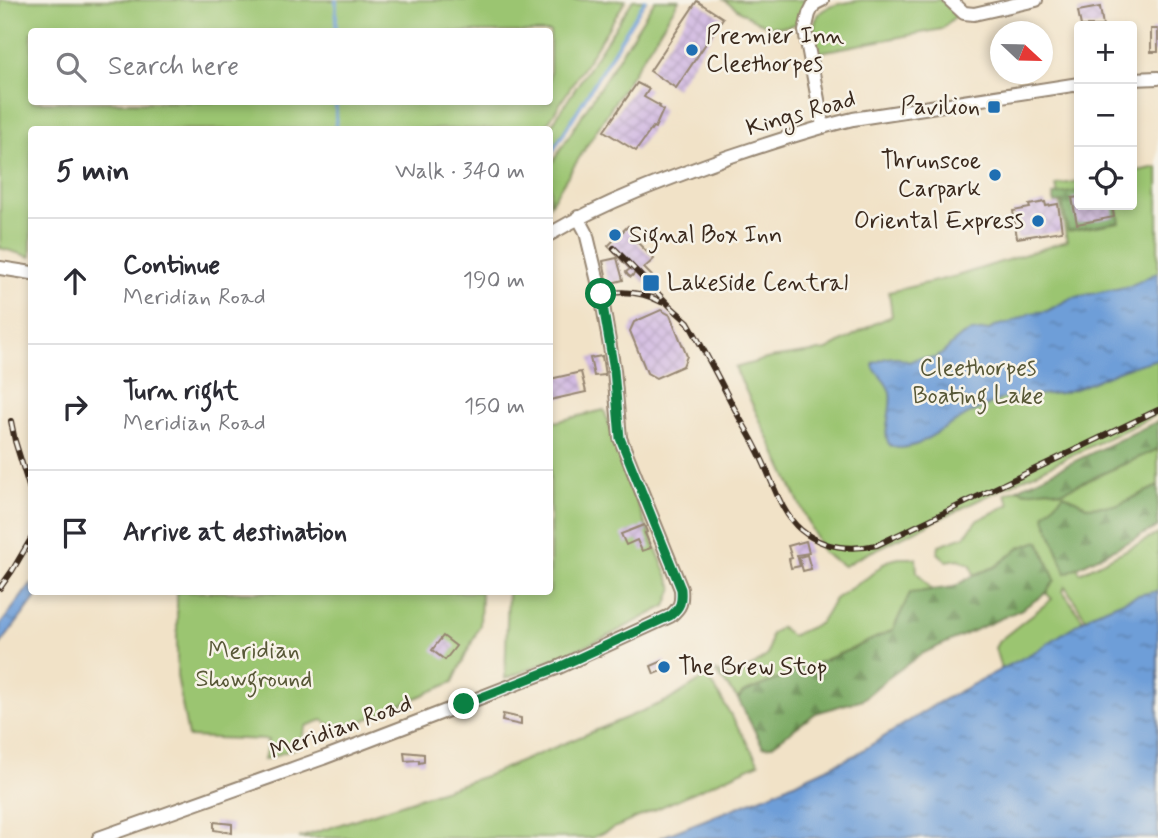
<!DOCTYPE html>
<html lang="en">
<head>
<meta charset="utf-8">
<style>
  body { margin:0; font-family:Mynerve,sans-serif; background:#f7f7f7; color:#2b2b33 }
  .controls { position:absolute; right:21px; top:21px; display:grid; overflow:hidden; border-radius:7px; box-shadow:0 4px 10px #0003 }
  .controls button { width:63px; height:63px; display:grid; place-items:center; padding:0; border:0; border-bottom:2px solid #e1e1e2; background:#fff; color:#2b2b33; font:35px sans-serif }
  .compass { position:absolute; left:990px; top:21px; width:63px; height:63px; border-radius:50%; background:#fff; box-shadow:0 4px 10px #0003; rotate:112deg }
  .stop { position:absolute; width:21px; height:21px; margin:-16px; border:5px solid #0b8043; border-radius:50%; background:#fff }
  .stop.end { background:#0b8043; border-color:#fff; box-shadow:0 2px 7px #0008 }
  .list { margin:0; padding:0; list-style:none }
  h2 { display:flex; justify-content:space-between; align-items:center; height:91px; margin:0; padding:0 28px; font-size:30px }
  h2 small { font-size:23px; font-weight:400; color:#7c7c81 }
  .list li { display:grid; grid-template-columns:46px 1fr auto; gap:21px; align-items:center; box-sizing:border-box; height:126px; padding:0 28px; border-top:2px solid #e1e1e2 }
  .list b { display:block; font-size:26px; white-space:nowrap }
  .list p { margin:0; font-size:23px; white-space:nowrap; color:#7c7c81 }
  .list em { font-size:23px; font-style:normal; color:#7c7c81 }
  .icon { flex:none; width:38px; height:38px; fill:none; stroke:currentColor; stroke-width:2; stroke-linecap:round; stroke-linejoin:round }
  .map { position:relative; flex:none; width:1158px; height:838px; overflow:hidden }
  .search { position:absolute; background:#fff; box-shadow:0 4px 10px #0003; left:28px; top:28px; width:525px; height:77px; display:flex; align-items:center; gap:18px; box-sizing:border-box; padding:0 24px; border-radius:7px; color:#7c7c81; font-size:26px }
  .panel { position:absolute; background:#fff; box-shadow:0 4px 10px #0003; left:28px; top:126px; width:525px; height:469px; border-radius:7px }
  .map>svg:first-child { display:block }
</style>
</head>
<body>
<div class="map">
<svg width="1158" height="838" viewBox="0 0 1158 838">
  <defs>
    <pattern id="forest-firs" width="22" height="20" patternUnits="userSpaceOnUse" patternTransform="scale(1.75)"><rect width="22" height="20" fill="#7caa63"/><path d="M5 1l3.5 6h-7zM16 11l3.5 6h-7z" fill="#678b51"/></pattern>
    <pattern id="water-ripples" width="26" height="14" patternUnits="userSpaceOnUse" patternTransform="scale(1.75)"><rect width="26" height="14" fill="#6e9ed8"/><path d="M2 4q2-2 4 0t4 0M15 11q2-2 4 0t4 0" fill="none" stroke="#5c81af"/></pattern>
    <pattern id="building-cross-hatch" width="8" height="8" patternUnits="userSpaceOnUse" patternTransform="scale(1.75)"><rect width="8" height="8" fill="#d1b9e2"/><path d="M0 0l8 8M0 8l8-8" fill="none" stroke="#b49fc1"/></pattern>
  </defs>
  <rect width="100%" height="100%" fill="#f7f3e8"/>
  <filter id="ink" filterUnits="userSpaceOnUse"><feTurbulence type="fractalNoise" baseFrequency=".0143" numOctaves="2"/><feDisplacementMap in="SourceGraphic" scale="14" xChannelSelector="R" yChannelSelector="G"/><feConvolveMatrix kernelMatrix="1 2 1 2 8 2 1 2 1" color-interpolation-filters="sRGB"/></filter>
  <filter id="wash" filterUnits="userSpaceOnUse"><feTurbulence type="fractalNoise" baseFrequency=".00686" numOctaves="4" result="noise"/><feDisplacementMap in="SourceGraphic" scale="28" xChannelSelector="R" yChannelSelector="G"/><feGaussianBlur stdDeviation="1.57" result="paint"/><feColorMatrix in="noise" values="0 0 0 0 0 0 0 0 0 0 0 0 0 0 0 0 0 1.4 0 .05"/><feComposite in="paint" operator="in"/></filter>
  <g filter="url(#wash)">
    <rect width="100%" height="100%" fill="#f1e2c7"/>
    <g fill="#9bc571" stroke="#6b7848" stroke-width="2" fill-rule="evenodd">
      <path d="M0,0H626L544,129L32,130L31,257L0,248ZM32,32H550V102H32Z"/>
      <polygon points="633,0 646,0 550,153 549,129"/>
      <polygon points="655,0 679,0 550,204 550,166"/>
      <path d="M724,0H812L802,11L796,24C766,34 748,16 724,0Z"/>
      <path d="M861,0H942L956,16L942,29L815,53C810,8 820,7 861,0Z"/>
      <polygon points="1158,167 1158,414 860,557 844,566 823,553 735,368 770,358 827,350 874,324 892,316 889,292 957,276 1067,241 1056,185 1079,181 1079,205 1132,205 1132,172"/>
      <polygon points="604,410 644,521 673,588 666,606 604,638 505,679 508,592 550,592 550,423"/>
      <polygon points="1158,449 1158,486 1118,505 1088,507 1064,494 1066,573 1077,567 1080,573 1158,534 1158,596 1090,625 1065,586 1063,591 1086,624 1003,676 995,648 999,641 1052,599 1046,593 1055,580 1021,547 995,567 974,575 971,565 959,559 947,561 938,553 939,545 965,536 976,521 1010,504 1005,494 1017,489 1026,492 1048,489 1061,492"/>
      <polygon points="899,558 916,558 917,572 932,590 910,594 893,630 854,648 743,693 738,699 715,671 734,679 768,655 771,634 781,627 791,636 820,623 835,599 868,577 887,561"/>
      <polygon points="177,592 481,592 480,625 453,682 340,731 322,720 306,726 298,747 264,760 268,740 188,737 177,676"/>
      <polygon points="708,676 759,763 592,838 299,838 488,775 669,700"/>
    </g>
    <g fill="url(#forest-firs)" stroke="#5c6a40" stroke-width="2">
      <polygon points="1079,191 1079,205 1117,205 1120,222 1068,231 1062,202 1055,203 1053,195"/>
      <polygon points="1158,421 1158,449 1061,492 1048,489 1026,492 1017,489"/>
      <polygon points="1158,486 1158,527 1066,573 1044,515 1064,494 1088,507 1118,505"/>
      <polygon points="1039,541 1055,580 1046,593 1022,609 921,654 884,681 863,699 816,713 771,746 763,747 738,699 743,693 854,648 893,630 910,593 954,587 974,575 995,567 1021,547"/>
    </g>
    <g fill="url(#water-ripples)" stroke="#54647b" stroke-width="2">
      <path d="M1158,272V359L1123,369L1078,388L1061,393L1003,398L969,414L918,444C866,462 895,415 890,393C888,381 877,376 873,366L874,363L886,358L895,357L909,362L918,358H935L943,353L952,344L963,335L971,332L989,330L995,326L1012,322L1031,313L1047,311L1071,298L1130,286Z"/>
      <polygon points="31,584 32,592 40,592 0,645 0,625"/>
      <polygon points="1158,591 1158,838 659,838 770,794 855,755 939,702 1036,651 1094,613 1138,595"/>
    </g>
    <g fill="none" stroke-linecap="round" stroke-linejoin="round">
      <g stroke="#6e9ed8" stroke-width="3.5">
        <polyline points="336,32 336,0"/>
        <polyline points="336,102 336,127"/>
        <polyline points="550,155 562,136 645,0"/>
      </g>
    </g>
    <g id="blocks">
      <g fill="url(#building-cross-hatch)">
        <polygon points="697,1 723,18 676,88 650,71"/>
        <polygon points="1100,7 1103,26 1081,26 1078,11"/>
        <rect x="1151" y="29" width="7" height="23"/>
        <polygon points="637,83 649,89 644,97 660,106 659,107 663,110 655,128 653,127 636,151 604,131"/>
        <polygon points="1079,197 1079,205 1112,205 1114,217 1077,224 1072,198"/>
        <polygon points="1045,202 1046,206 1058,204 1062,231 1017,238 1013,211 1030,208 1029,205"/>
        <polygon points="628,226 640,239 637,242 654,259 644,268 652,276 645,283 635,273 631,277 628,275 626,272 630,269 608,246 615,239 611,235 615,231 619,235"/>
        <polygon points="617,258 623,280 608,284 603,261"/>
        <polygon points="661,310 670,315 687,356 683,366 656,378 647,373 630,331 634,322"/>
        <polygon points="602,356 605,375 594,376 590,358"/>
        <polygon points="581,372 586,392 550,400 550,379"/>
        <polygon points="644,525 647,532 645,533 651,548 642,551 637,540 626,545 621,534"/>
        <polygon points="806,541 809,553 797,555 800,566 791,568 789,559 792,558 788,546"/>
        <polygon points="807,555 811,569 803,571 799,557"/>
        <polygon points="443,636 456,646 445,660 432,650"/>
        <polygon points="665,660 668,668 654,674 651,666"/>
        <polygon points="503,714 521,718 521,725 502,721"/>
        <polygon points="404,752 424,754 424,762 419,763 419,760 405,761"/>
        <polygon points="214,822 232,824 232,833 214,830"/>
      </g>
    </g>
  </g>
  <g filter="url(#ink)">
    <use href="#blocks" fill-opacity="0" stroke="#968672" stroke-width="2"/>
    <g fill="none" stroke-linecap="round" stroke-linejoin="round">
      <defs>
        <g id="minor">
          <polyline points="822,0 814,4 809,14 805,31 823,126"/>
          <polyline points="950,0 964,13 974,14 1036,0"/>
          <polyline points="1132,79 1158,78"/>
          <path d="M550,234C606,201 667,179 728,157C770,143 811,129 853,119L1079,84"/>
          <polyline points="0,268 32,273"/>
          <path d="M99,838L323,758L464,704L559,667L670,616C681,607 682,602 681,589L620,438L614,370L601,294L586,232L578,217"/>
        </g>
      </defs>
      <use href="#minor" stroke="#968672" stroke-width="16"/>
      <use href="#minor" stroke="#fff" stroke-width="12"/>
      <defs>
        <g id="rail">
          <path d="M614,248L671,307L688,322C706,353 722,385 739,417C748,432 757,448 764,464C774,486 782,514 801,530C823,548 849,551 877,545L1158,410"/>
          <path d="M611,293C629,291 645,293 661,302"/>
          <polyline points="11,421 15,441 32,496"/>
          <polyline points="0,588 12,571 32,537"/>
        </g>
      </defs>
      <use href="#rail" stroke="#3b2a1e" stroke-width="6"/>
      <use href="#rail" stroke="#f7f3e8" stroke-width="3.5" stroke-dasharray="10" stroke-linecap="butt"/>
    </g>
  </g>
  <g fill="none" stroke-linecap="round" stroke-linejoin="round" filter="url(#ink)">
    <path stroke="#0b8043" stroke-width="9" d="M464,704L559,667L670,616C681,607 682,602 681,589L620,438L614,370L601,294"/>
  </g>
  <g fill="#1f6fb2" stroke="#f7f3e8" stroke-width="2.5">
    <circle cx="692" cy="50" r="7"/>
    <rect x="987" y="100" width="14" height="14" rx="3.5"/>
    <circle cx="995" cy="175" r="7"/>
    <circle cx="1038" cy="221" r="7"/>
    <circle cx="615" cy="235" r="7"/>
    <rect x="642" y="274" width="18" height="18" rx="3.5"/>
    <circle cx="664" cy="667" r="7"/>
  </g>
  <g text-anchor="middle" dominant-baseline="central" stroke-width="5" stroke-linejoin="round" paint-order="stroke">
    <g font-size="24" fill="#3b2a1e" stroke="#f7f3e8" text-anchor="start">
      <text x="706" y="36">Premier Inn<tspan x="706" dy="28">Cleethorpes</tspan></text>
      <text x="980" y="107" text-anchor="end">Pavilion</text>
      <text x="981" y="161" text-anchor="end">Thrunscoe<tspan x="981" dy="28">Carpark</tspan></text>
      <text x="1024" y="221" text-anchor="end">Oriental Express</text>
      <text x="629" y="235">Signal Box Inn</text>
      <text x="667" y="283">Lakeside Central</text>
      <text x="678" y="667">The Brew Stop</text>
    </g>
    <g font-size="24" fill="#3b2a1e" stroke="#f7f3e8">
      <text transform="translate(801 114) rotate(-16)">Kings Road</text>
      <text transform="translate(341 728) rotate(-20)">Meridian Road</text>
    </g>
    <g font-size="24" fill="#585837" stroke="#f7f3e8">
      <text x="978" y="368">Cleethorpes<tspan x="978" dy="28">Boating Lake</tspan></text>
      <text x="254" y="651">Meridian<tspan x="254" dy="28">Showground</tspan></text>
    </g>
  </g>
</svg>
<div class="controls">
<button>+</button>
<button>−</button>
<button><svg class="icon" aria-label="locate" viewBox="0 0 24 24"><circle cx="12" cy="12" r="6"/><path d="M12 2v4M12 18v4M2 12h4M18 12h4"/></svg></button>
</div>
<svg class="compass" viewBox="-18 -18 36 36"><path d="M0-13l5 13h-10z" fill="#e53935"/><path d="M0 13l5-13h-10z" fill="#7c7c81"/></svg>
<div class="stop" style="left:601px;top:294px"></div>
<div class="stop end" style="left:464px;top:704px"></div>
<div class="search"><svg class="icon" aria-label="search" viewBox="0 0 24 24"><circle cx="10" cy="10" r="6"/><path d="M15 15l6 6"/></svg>Search here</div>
<section class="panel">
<h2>5 min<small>Walk · 340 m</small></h2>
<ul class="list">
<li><svg class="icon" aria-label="ahead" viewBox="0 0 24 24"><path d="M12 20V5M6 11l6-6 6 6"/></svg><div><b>Continue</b><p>Meridian Road</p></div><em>190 m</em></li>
<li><svg class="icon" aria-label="right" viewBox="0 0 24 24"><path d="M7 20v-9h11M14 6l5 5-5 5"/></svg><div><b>Turn right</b><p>Meridian Road</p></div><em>150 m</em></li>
<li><svg class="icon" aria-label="arrive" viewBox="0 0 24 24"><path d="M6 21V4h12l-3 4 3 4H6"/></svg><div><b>Arrive at destination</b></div></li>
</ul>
</section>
</div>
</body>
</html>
